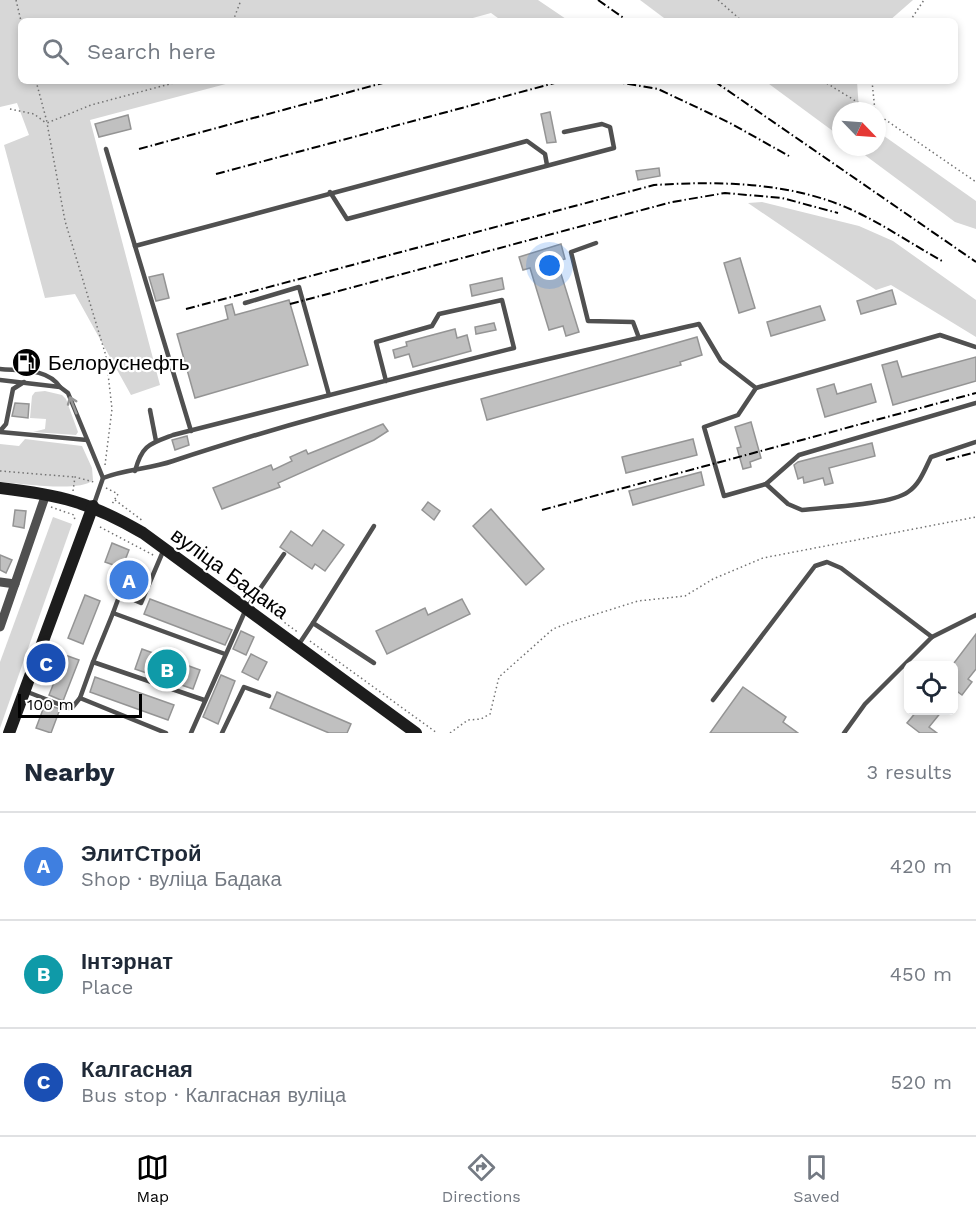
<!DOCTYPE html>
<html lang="en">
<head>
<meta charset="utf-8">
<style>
  body { margin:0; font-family:"Work Sans",sans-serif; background:#f2f2f3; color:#1f2937 }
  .controls { position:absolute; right:18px; bottom:18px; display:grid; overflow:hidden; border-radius:9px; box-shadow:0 3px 9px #0003 }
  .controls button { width:54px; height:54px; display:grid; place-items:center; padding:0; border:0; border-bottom:2px solid #e0e1e3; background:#fff; color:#1f2937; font:30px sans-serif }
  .compass { position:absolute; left:832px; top:102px; width:54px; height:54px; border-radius:50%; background:#fff; box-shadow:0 3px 9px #0003; rotate:115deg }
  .scale { position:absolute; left:18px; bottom:15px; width:124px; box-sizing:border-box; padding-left:6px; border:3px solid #000; border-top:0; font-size:16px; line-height:21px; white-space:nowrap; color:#000; -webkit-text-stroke:4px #fff; paint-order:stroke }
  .you { position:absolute; left:550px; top:266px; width:21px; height:21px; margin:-15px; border:4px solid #fff; border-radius:50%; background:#1a73e8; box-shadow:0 0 0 9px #1a73e833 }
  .badge { display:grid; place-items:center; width:39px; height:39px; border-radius:50%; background:#000; color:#fff; font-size:20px; font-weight:700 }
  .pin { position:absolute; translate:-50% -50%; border:3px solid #fff; box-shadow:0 2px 6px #0006 }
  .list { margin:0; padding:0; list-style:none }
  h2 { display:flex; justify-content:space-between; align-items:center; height:78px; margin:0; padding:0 24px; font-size:26px }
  h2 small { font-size:20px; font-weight:400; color:#747a83 }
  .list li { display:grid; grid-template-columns:39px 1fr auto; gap:18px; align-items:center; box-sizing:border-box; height:108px; padding:0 24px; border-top:2px solid #e0e1e3 }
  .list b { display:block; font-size:22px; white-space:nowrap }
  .list p { margin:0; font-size:20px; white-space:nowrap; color:#747a83 }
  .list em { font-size:20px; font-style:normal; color:#747a83 }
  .icon { flex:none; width:33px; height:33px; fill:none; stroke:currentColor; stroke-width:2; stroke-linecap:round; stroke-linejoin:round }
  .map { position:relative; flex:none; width:976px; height:733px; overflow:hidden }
  .search { position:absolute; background:#fff; box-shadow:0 3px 9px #0003; left:18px; right:18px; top:18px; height:66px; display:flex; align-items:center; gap:15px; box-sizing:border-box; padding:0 21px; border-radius:9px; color:#747a83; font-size:22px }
  .sheet { height:402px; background:#fff }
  nav { display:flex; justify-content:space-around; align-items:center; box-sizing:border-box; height:84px; border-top:2px solid #e0e1e3; background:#fff; font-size:16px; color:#747a83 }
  nav a { display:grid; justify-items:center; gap:3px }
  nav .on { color:#000 }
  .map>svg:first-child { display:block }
</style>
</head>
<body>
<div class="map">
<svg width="976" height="733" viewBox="0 0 976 733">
  <rect width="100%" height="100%" fill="#fff"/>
  <g fill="#d7d7d7">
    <polygon points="0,0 538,0 569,21 502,21 491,13 462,21 21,21 21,81 237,81 90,120 160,385 131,395 75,294 45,298 4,145 29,135 17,103 0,107"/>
    <polygon points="640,0 913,0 889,21 668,21"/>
    <polygon points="765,81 857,81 859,111 841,111 841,137"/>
    <polygon points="877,131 976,201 976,229 955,222 854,147 877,147"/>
    <polygon points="762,202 859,226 893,241 976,300 976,337 891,285 876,290 748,203"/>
    <polygon points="45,391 62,395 66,399 78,432 76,435 33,432 45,429 46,419 30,418 32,396 35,392"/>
    <path d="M25,439L82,446L92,468L93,480C79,493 21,483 0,482V444L19,446Z"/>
    <polygon points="53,517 72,524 0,728 0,662"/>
  </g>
  <g fill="#c0c0c0" stroke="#949494" stroke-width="1.5">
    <polygon points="550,112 556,142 547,143 541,114"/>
    <polygon points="128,115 131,129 99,137 95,124"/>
    <polygon points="659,168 660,176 638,180 636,171"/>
    <polygon points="561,244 565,259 557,261 579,332 566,336 563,326 549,330 530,268 523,270 519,257"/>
    <polygon points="740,258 755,308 739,313 724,263"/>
    <polygon points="163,274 169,298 156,301 149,277"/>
    <polygon points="502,278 504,289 472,296 470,285"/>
    <polygon points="892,290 896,304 861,314 857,301"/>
    <polygon points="289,300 308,365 195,398 177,334 228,319 225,306 232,304 235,315"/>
    <polygon points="820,306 825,320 771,336 767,322"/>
    <polygon points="494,323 496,330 476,334 475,327"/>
    <polygon points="455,329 457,338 467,335 471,351 413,367 409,354 395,358 393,350 407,346 406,342"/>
    <polygon points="697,337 702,355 680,362 681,365 487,420 481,399"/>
    <polygon points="976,357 976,381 893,405 882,365 897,361 902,377"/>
    <polygon points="834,384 837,394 871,384 876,402 825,417 817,389"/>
    <polygon points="15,403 29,404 28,418 12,416"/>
    <polygon points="751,422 761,458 750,462 751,467 743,469 737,448 741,447 735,427"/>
    <polygon points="383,424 388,431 374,440 278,483 280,487 222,509 213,488 271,465 273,470 292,461 290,457 306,450 308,454"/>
    <polygon points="187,436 189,445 175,450 172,440"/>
    <polygon points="693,439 697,455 626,473 622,457"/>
    <polygon points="872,443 875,456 829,468 833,483 825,485 823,478 804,483 803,477 798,479 794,465 798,462"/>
    <polygon points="701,472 704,485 633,505 629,491"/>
    <polygon points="428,502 440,511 434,520 422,510"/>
    <polygon points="491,509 544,569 526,585 473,526"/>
    <polygon points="15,510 26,511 24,528 13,526"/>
    <polygon points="323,530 344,545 325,571 315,564 312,569 280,547 291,531 312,546"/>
    <polygon points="112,543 129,550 122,568 105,562"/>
    <polygon points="0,555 12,560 6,573 0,570"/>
    <polygon points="125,572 142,578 135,596 118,590"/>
    <polygon points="85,595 100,601 83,644 68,638"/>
    <polygon points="150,599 232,630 225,645 144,614"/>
    <polygon points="462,599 470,614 387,654 376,631 425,608 428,615"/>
    <polygon points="241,631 254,637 246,655 233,649"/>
    <polygon points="976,634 976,669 968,679 972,682 962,695 954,689 954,663"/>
    <polygon points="142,649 200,670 193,689 135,669"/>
    <polygon points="251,654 267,662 258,680 242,672"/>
    <polygon points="65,655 79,660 63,701 49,695"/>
    <polygon points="221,675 235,681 218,724 203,717"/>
    <polygon points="95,677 174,705 168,720 90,692"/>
    <polygon points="743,687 786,717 783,722 798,733 710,733"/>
    <polygon points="277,692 351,724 347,733 329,733 270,708"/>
    <polygon points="45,704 60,709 51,733 36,728"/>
    <polygon points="917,711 942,711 929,727 937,733 920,733 907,723"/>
  </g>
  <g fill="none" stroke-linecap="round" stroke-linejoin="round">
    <g stroke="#727272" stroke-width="1.5" stroke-dasharray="1.5 3" stroke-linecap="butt">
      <polyline points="16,0 21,21"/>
      <polyline points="718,0 742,21"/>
      <polyline points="233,21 241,0"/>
      <polyline points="910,21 924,0"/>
      <polyline points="36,81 47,122"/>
      <polyline points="823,81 872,111"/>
      <polyline points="872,81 875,111"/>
      <polyline points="10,109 34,114 46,123"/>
      <polyline points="877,114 976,182"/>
      <polyline points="105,465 112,409 106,356 65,221 47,123 91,105 181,81"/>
      <polyline points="0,471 74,477"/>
      <polyline points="106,488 118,494 112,504"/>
      <polyline points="73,491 75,477 94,482"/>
      <polyline points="115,500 143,521"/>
      <polyline points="51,507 74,515 75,521"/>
      <polyline points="100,527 155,556"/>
      <polyline points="230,583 248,596"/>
      <polyline points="259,604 299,633"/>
      <polyline points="310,641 437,733"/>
      <polyline points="450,733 468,720 481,719 490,714 499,677 553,629 571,622 638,601 685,596 713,579 763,558 976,517"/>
    </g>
    <g stroke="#505050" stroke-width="4.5">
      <polyline points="106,149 135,246 527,141 545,154 547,165"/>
      <polyline points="330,192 347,219 614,148 610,127 602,124 564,132"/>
      <polyline points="596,243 571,252 588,321 633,322 639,338"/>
      <polyline points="135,246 191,431"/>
      <polyline points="245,303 299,287 329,395"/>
      <path d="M0,369C21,371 47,368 60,387"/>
      <polyline points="0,380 60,387 68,393 103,478"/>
      <polyline points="756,388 738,415 704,427 724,496 766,484 799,455 976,403"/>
      <polyline points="150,410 156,441"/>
      <polyline points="0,431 6,424 13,389 24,382"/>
      <polyline points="0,432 87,440"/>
      <path d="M135,471C142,445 149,444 173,435L514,348L502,300L439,314L432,326L376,342L386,381"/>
      <path d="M766,484L788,504L802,510C826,507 890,505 908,492C920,484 925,469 931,457L976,442"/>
      <path d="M94,504L103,478C126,469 150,469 173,461C345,404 523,365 699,324L721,361L756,388L940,335L976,347"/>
      <polyline points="113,613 120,594 141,603 164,549"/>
      <polyline points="313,623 374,526"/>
      <polyline points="299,644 313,623 374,663"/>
      <polyline points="93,662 113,613 225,654"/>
      <polyline points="25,691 71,709 80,698"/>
      <polyline points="713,700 815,566 827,562 841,568 932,637"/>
      <polyline points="166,733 80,698 93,662 204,700"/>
      <polyline points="191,733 246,609 284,554"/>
      <polyline points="222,733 244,687 269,696"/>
      <polyline points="844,733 865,704 932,637 976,615"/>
    </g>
    <g stroke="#505050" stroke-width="9">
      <polyline points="0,582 15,584"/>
      <polyline points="0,627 46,494"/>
    </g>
    <g stroke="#1d1d1d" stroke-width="12">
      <path d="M0,488C60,495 90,502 143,533L416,733"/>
      <polyline points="9,733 93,506"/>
    </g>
    <g stroke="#000" stroke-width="2" stroke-dasharray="9 3 1.5 3" stroke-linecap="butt">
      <polyline points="598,0 628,21"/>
      <polyline points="611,81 658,89 730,123 789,156"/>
      <polyline points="714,81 976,262"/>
      <polyline points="139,149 390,81"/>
      <polyline points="216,174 562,81"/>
      <polyline points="290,304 672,202 725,193 782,198 838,213"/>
      <path d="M186,309L654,185C719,181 790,182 850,209C881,223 912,244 942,261"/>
      <polyline points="946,460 976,452"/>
      <polyline points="542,510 976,393"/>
    </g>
  </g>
  <defs><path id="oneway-shaft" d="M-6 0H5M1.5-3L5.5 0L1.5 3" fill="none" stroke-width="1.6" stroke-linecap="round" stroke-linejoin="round" transform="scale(1.5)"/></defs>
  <use stroke="#969696" href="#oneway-shaft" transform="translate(73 405) rotate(-112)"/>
  <defs>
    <symbol id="fuel-disc" viewBox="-11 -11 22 22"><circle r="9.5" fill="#000" stroke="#fff"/><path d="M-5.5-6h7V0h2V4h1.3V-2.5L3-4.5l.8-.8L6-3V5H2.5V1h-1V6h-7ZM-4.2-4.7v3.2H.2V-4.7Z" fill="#fff"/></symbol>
  </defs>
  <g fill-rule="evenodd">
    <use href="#fuel-disc" x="10" y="346" width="33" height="33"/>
  </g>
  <g text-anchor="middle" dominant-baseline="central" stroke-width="4.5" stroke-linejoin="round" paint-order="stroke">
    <g font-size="21" fill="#000" stroke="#fff" text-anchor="start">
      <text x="48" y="362">Белоруснефть</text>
    </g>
    <g font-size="21" fill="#000" stroke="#fff">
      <text transform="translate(230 573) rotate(36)">вуліца Бадака</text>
    </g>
  </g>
</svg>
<div class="controls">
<button><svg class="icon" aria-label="locate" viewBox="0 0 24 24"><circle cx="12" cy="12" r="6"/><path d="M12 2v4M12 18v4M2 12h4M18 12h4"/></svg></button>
</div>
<svg class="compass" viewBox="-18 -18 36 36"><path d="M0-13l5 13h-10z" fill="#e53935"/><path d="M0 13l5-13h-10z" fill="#747a83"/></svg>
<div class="scale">100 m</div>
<div class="you"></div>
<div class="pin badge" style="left:129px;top:580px;background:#3f7fe0">A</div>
<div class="pin badge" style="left:167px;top:669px;background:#0f9aa8">B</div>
<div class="pin badge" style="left:46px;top:663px;background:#1a4fb4">C</div>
<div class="search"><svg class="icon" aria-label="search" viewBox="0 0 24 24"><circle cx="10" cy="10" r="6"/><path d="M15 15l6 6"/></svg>Search here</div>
</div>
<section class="sheet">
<h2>Nearby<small>3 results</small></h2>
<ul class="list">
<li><span class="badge" style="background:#3f7fe0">A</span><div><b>ЭлитСтрой</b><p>Shop · вуліца Бадака</p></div><em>420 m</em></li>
<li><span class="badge" style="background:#0f9aa8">B</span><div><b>Інтэрнат</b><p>Place</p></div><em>450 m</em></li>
<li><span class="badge" style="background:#1a4fb4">C</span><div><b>Калгасная</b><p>Bus stop · Калгасная вуліца</p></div><em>520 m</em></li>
</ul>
</section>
<nav>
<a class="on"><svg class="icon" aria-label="map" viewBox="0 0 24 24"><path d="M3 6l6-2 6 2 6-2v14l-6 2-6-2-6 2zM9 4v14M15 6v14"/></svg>Map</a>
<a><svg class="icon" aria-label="directions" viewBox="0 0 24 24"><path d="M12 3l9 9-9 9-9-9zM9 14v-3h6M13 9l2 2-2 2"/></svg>Directions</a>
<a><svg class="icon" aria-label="saved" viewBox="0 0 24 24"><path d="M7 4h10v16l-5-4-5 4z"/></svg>Saved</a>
</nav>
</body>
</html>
